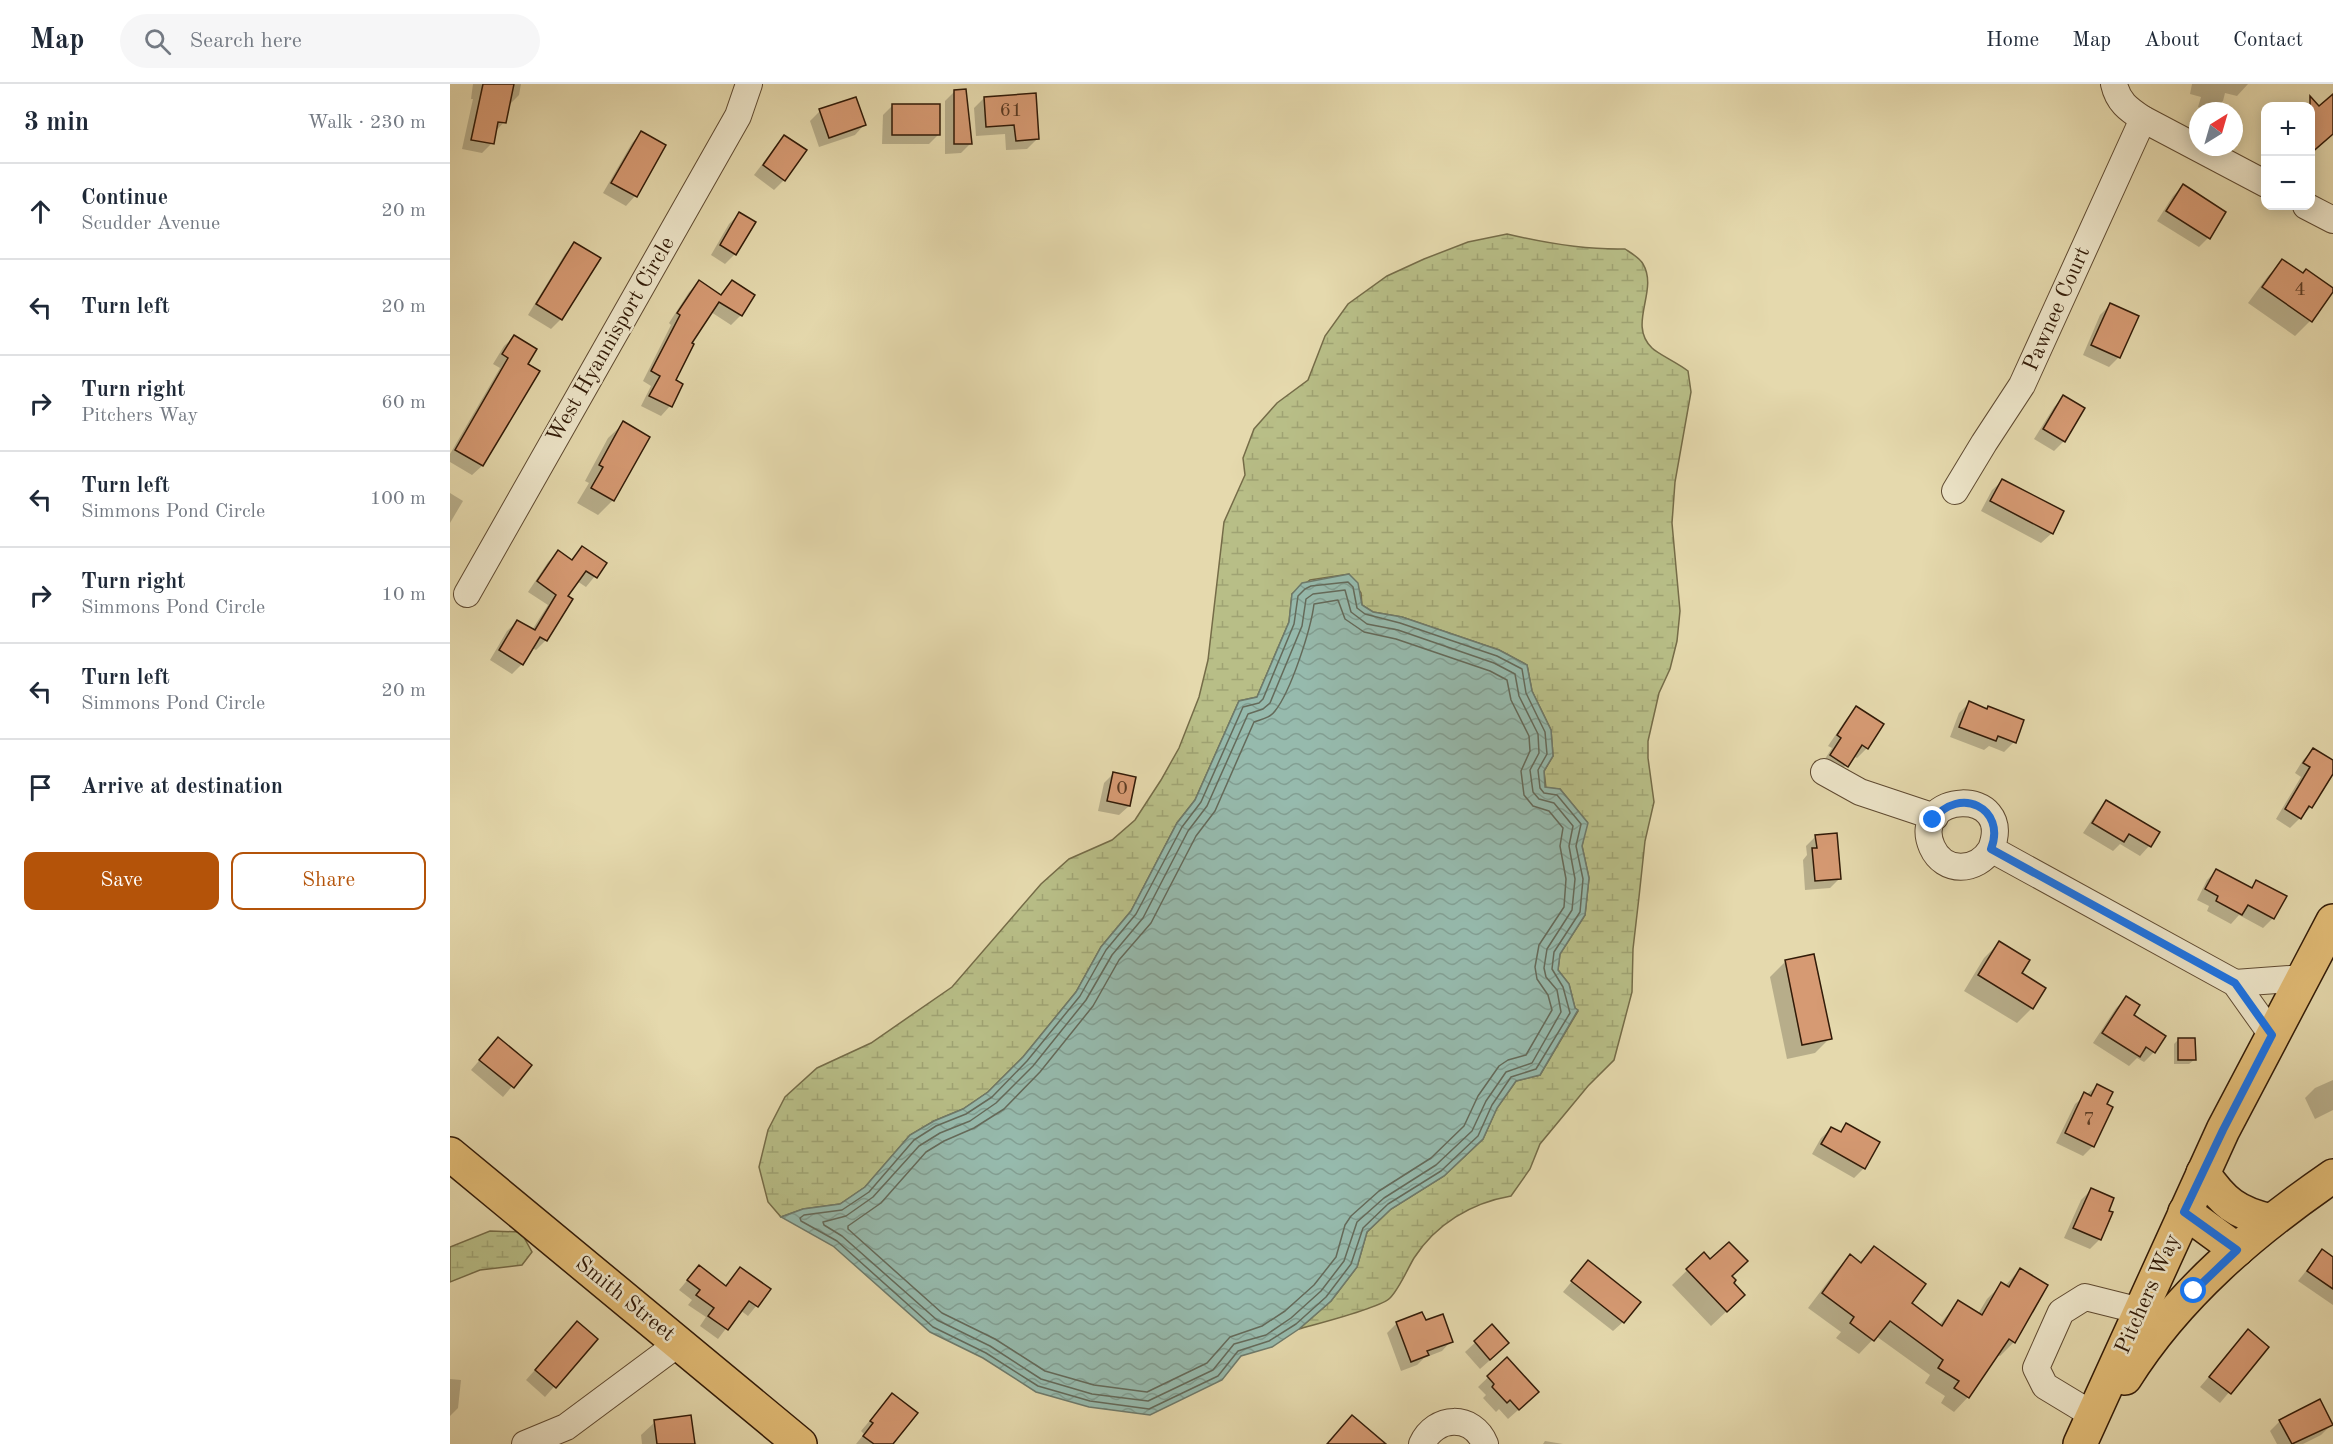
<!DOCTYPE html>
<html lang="en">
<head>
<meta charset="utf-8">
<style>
  body { margin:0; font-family:"Old Standard TT",serif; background:#f6f6f7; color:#1f2937 }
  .controls { position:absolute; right:18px; top:18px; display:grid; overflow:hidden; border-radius:12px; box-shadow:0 3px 15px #0003 }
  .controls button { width:54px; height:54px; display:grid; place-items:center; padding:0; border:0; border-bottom:2px solid #e0e1e3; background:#fff; color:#1f2937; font:30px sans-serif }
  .compass { position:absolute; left:1739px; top:18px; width:54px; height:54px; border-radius:50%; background:#fff; box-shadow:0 3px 15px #0003; rotate:37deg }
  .stop { position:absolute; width:18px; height:18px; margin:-14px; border:4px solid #1a73e8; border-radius:50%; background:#fff }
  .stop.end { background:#1a73e8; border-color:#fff; box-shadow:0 2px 6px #0008 }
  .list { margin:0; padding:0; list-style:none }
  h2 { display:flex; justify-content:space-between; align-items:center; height:78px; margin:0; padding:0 24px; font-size:26px }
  h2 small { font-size:20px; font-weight:400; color:#747a83 }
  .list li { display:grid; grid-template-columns:39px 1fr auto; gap:18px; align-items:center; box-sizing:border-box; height:96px; padding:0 24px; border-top:2px solid #e0e1e3 }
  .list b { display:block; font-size:22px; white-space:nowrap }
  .list p { margin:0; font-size:20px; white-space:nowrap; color:#747a83 }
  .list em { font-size:20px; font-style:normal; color:#747a83 }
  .actions { display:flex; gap:12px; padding:18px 24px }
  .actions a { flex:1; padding:14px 0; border:2px solid #b45309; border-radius:12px; text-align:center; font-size:21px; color:#b45309 }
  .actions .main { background:#b45309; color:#fff }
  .icon { flex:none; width:33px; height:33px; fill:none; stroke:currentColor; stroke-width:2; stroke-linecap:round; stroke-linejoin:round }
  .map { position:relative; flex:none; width:1883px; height:1360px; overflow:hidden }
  header { display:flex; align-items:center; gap:36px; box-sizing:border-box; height:84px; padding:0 30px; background:#fff; border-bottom:2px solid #e0e1e3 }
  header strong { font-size:28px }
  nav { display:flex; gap:33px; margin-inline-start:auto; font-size:21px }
  .search { width:420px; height:54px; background:#f6f6f7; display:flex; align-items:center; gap:15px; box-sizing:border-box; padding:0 21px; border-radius:33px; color:#747a83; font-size:22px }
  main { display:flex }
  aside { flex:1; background:#fff }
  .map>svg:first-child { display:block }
</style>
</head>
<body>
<header>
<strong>Map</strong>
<div class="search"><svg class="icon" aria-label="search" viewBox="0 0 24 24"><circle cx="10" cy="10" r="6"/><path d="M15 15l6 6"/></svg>Search here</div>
<nav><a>Home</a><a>Map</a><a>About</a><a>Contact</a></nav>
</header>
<main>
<aside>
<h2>3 min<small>Walk · 230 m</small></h2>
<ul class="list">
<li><svg class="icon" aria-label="ahead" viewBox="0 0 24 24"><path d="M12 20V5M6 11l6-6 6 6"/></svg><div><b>Continue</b><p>Scudder Avenue</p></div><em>20 m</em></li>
<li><svg class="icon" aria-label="left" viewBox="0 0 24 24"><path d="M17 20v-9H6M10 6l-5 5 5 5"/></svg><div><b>Turn left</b></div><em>20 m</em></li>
<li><svg class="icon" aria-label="right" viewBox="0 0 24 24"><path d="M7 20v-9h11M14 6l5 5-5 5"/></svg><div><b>Turn right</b><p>Pitchers Way</p></div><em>60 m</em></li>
<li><svg class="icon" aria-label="left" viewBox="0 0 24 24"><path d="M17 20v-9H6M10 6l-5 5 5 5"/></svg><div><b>Turn left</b><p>Simmons Pond Circle</p></div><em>100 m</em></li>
<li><svg class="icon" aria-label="right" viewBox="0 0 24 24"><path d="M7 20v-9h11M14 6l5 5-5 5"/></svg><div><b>Turn right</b><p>Simmons Pond Circle</p></div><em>10 m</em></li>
<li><svg class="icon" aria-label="left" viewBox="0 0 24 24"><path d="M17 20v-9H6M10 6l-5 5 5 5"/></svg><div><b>Turn left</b><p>Simmons Pond Circle</p></div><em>20 m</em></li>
<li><svg class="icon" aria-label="arrive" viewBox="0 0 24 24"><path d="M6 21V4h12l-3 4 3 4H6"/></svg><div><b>Arrive at destination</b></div></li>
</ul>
<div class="actions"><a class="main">Save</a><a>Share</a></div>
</aside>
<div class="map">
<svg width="1883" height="1360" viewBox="0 0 1883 1360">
  <defs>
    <pattern id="wetland-marsh" width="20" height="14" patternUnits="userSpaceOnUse" patternTransform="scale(1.5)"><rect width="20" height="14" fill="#b8be87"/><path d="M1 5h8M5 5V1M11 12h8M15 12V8" fill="none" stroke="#9fa373"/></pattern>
    <pattern id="water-waves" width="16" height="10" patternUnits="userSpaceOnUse" patternTransform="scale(1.5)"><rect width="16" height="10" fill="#96baad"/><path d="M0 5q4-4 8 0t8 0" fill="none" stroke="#829f93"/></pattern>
  </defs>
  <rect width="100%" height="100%" fill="#e5d9ad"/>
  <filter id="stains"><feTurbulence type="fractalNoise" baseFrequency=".00333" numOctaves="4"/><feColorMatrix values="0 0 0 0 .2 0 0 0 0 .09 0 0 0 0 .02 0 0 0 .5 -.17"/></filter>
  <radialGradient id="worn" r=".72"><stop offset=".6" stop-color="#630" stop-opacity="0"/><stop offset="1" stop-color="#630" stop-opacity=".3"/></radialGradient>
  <g fill="url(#wetland-marsh)" stroke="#756c48" stroke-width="1.5">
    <path d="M1057,150C1095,159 1136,166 1175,165C1181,169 1190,174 1193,180C1209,207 1177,240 1202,264C1208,270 1228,279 1238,287L1241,308L1225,398L1222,439L1230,527L1227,557L1220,585L1209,609L1198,657V674L1204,718L1195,757L1189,813L1183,865L1182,908L1164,976L1138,1002L1090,1060L1080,1085L1061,1112C1021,1119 986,1140 964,1174C957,1186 949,1205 940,1214C931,1224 866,1240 849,1245L881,1217L907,1183L917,1148L941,1125L994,1092L1033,1055L1047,1024L1066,997L1090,991L1128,927L1125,924L1119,900L1108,886L1110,870L1135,831L1139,794L1132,762L1137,738L1110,705L1096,704L1094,687L1103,672L1101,646L1082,607L1077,581L1049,566L952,533L923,528L912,521L911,509L899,490L860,496L842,510L839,538L807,613L789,617L745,716L727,739L681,827L651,863L626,908L573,973L538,1008L513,1025L484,1037L460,1051L415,1103L390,1120L353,1125L331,1133L318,1118L309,1083L318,1046L335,1013L367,984L421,959L502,903L591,800L619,775L662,756L685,736L711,696L729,664L749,613L758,576L774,438L795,391L793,374L804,345L827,319L858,296L875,252L898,220L937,192L974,175L1018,158Z"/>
    <polygon points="40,1147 71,1148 82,1168 72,1181 30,1186 0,1198 0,1163"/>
  </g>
  <polygon fill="url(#water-waves)" stroke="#6e7a6b" stroke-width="1.5" points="899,490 908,499 912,521 923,528 952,533 1049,566 1077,581 1082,607 1101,646 1103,672 1094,687 1095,703 1110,705 1138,739 1132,762 1139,794 1135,831 1110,870 1108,886 1119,900 1125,924 1128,926 1090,991 1066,997 1047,1024 1033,1055 994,1092 941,1125 917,1148 907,1183 881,1217 849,1245 822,1263 791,1272 772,1296 700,1331 639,1323 586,1308 533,1274 480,1248 383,1162 331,1133 353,1125 390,1120 415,1103 460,1051 484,1037 513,1025 538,1008 573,973 626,908 651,863 681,827 727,739 745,716 789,617 807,613 839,538 842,510 852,499"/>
  <g fill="#0003">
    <polygon points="23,0 71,0 69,11 59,21 54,38 44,49 42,59 32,69 12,65 23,15 21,15"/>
    <polygon points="1742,0 1798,0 1787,12 1775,9 1773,17 1763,27 1748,23 1751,13 1740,10"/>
    <polygon points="505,7 520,60 511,69 495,70 495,17"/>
    <polygon points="534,14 587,55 577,65 556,66 555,50 526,52 524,24"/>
    <polygon points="443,21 489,50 479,60 432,60 433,31"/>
    <polygon points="370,27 414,41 405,51 369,63 360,37"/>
    <polygon points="191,49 214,62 185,112 176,122 153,109 182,59"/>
    <polygon points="334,53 355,67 334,96 324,106 304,91 325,63"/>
    <polygon points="1733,102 1758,154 1749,163 1707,137 1723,112"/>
    <polygon points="289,130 285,170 275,180 261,171 279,140"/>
    <polygon points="125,160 111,235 101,245 78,231 115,170"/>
    <polygon points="1833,177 1852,191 1883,206 1860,237 1845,252 1798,219 1818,192"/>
    <polygon points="249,198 269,212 282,198 291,231 281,241 261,228 240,260 224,297 231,300 220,322 211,332 191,322 201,302 193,297 221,241 219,239 239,208"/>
    <polygon points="1660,221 1669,273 1659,283 1633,271 1650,231"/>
    <polygon points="64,253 75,281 87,288 32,382 22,391 0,378 0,370 50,284 43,280 54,262"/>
    <polygon points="1614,313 1614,357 1604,367 1584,355 1604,323"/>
    <polygon points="174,339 163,416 148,431 127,419 139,399 135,397 158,354"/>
    <polygon points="1552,397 1612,428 1601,450 1591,459 1531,427 1542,406"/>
    <polygon points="0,409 13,417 0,439"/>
    <polygon points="133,464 155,480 136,503 127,497 116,513 121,515 96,556 86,566 82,564 72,580 62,590 40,576 57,547 67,538 82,546 98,521 78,508 98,478 108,468 121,477"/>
    <polygon points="1519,619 1536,626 1539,623 1564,658 1554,668 1539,662 1534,666 1500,653 1509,629"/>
    <polygon points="1406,624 1417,664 1407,674 1403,672 1387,692 1371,681 1382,664 1378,662 1397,634"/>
    <polygon points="1863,666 1883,678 1883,687 1861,723 1840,744 1826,735 1851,693 1845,689 1853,676"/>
    <polygon points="664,689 679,722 669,731 648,727 654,699"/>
    <polygon points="1656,718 1707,749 1699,762 1690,772 1670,760 1663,767 1633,749 1647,728"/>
    <polygon points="1366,752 1390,794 1380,804 1355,806 1353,776 1357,771 1356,762"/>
    <polygon points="1767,786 1800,804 1807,798 1823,834 1813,844 1789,831 1781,840 1757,827 1759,822 1747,816 1757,796"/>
    <polygon points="1549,859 1570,890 1594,905 1582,924 1567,939 1514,907 1534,874"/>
    <polygon points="1335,878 1380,954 1365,969 1337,975 1320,893"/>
    <polygon points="1676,914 1682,932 1714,952 1704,968 1694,978 1687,974 1679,982 1643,959 1666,924"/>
    <polygon points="1729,955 1744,976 1739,980 1724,980 1724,960"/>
    <polygon points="39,965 80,981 53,1013 21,986"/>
    <polygon points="1883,996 1883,1026 1865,1035 1855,1014 1865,1004"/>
    <polygon points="1647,1002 1655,1021 1643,1062 1633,1072 1606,1059 1625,1020"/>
    <polygon points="1396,1041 1414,1084 1404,1094 1362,1070 1371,1054 1381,1045 1389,1049"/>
    <polygon points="1641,1106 1650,1155 1640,1165 1614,1154 1631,1116"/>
    <polygon points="1424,1164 1460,1219 1489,1241 1508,1218 1528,1230 1537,1215 1552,1200 1555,1202 1570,1185 1564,1258 1550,1272 1547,1271 1518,1313 1504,1328 1491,1319 1495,1312 1475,1299 1480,1291 1426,1252 1409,1270 1386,1254 1391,1248 1358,1224 1386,1187 1400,1172 1409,1179"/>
    <polygon points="1872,1167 1883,1175 1883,1221 1848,1197"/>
    <polygon points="1254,1170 1278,1226 1261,1242 1222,1201"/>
    <polygon points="1138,1178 1173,1238 1163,1247 1113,1208"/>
    <polygon points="290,1185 319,1206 298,1232 290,1226 268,1255 250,1242 256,1233 238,1221 242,1216 229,1206 240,1193 275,1203"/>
    <polygon points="975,1238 1001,1257 992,1267 974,1274 967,1281 951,1287 937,1249 947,1239"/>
    <polygon points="1042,1243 1048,1269 1030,1285 1015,1268"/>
    <polygon points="1798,1247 1817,1263 1770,1319 1750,1303"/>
    <polygon points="118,1249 146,1255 95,1313 76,1296"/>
    <polygon points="1057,1275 1077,1318 1058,1335 1049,1325 1046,1328 1033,1314 1036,1311 1028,1303"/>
    <polygon points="0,1295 11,1296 8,1324 0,1332"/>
    <polygon points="433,1321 441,1360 406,1360 414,1350 411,1347"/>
    <polygon points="1830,1337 1881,1341 1871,1351 1853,1360 1827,1360 1820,1347"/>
    <polygon points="205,1338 243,1357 247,1360 192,1360 191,1351"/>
    <polygon points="1095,1357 1113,1360 1093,1360"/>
  </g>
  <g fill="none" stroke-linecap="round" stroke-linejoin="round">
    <g stroke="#646a5a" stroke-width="1.5">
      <polygon points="898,498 903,503 907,524 915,530 950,539 1047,572 1072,585 1076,609 1095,648 1097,670 1088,686 1090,704 1094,709 1107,711 1131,740 1126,762 1133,795 1130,828 1104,868 1102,885 1113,903 1120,929 1086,985 1061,993 1042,1021 1028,1052 991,1087 938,1120 913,1144 901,1180 876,1213 846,1240 819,1257 788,1267 768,1292 699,1325 640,1317 588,1302 536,1269 483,1243 387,1157 351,1137 350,1134 354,1131 392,1126 419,1108 464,1056 486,1042 516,1030 542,1013 577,977 630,912 656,866 686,830 732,743 751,718 793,623 809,619 813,615 844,540 848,512 855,505 861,502"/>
      <polygon points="895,506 901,528 917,540 948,546 1044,579 1065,590 1069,612 1088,650 1089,669 1080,686 1083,708 1089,715 1104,719 1123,742 1119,762 1125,795 1122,826 1097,865 1094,884 1096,893 1107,906 1111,928 1082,979 1056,988 1036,1017 1022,1047 986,1081 934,1114 907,1138 894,1177 871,1207 841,1234 816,1251 784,1260 763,1286 698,1317 642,1310 591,1295 540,1262 487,1236 392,1152 374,1141 373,1138 396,1132 423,1113 469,1062 490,1049 520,1037 546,1019 583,982 636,916 662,871 693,834 738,747 757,722 798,630 813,625 820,619 852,542 856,515 863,510"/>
      <path d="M888,516L895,535L914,548L946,555L1040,587L1057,596L1061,616L1079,652L1080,667L1071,687L1074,711L1083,722L1099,727L1113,744L1110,762L1116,795L1114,823L1089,861L1085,883L1087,895L1098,911L1102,926L1076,971L1058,976L1049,982L1028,1012L1014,1042L981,1074L929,1107L901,1132L895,1141L886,1173L864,1201L835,1227L812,1242L780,1253L757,1279L697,1308L644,1301L595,1287L545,1255L492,1229L398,1145V1142L431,1119L476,1068L494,1057L524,1044L554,1025L590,988L643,922L669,876L701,839L746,752L765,727L804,638C812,635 820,634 825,627C841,607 861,545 864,520Z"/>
    </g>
  </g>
  <g fill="#d69a73" stroke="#321b08" stroke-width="1.5">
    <polygon points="33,0 64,0 56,39 48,38 44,60 21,56"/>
    <polygon points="516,5 522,60 504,60 504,6"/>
    <polygon points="586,9 589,55 566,57 564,41 536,43 534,13"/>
    <polygon points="1883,10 1883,50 1860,70 1860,12 1869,22"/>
    <polygon points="406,13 416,41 379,54 369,25"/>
    <rect x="442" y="20" width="48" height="31"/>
    <polygon points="191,47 216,61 187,113 161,99"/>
    <polygon points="334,51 357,66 335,97 313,81"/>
    <polygon points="1733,100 1776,128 1760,155 1716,127"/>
    <polygon points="289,128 306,138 286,171 270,161"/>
    <polygon points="124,158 151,174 112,236 86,220"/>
    <polygon points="1832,175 1853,189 1856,185 1883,204 1883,208 1862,238 1812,203"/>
    <polygon points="249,196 271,211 282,196 305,211 292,232 269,218 242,259 244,260 226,296 233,300 222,323 199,312 210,292 201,287 230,231 227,229"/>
    <polygon points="1660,219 1689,232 1670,274 1641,261"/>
    <polygon points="64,251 87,265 78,280 90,287 33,382 5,366 58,274 52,270"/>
    <polygon points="1613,311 1635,324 1615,358 1593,345"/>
    <polygon points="173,337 200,353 164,417 141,404 153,383 149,381"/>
    <polygon points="1552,395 1614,427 1603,450 1540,417"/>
    <polygon points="132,462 157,479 147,494 136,487 118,512 123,515 97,557 90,553 73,581 49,566 67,536 85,546 106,511 87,497 108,466 122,476"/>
    <polygon points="1519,617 1537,625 1538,622 1574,636 1566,659 1548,652 1546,657 1509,643"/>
    <polygon points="1406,622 1434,640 1418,665 1412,661 1398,683 1380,671 1391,654 1387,651"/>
    <polygon points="1863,664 1883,676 1883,690 1862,724 1859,722 1851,735 1835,725 1860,683 1853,679"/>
    <polygon points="663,688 686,693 680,722 657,717"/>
    <polygon points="1656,716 1710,748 1701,763 1679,750 1674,758 1642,739"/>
    <polygon points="1387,749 1391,795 1365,797 1362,764 1367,764 1365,751"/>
    <polygon points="1766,785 1802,804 1806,796 1837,812 1824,835 1798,821 1792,831 1766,817 1768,812 1755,805"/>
    <polygon points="1549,857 1580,876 1572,889 1596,904 1583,925 1528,891"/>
    <polygon points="1364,870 1382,955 1352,961 1335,876"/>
    <polygon points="1676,912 1690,921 1684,931 1716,952 1705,969 1696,963 1690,973 1652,949"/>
    <polygon points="48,953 82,981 64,1004 29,976"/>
    <polygon points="1728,954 1745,954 1746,976 1728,976"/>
    <polygon points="1647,1000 1663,1008 1657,1020 1663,1023 1644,1063 1615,1049 1634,1008 1641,1012"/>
    <polygon points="1396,1039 1430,1058 1415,1085 1371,1060 1381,1043 1391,1048"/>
    <polygon points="1641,1104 1664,1114 1659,1127 1663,1128 1651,1156 1623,1144"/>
    <polygon points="1279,1158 1298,1177 1282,1192 1286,1196 1284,1199 1295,1211 1277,1228 1236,1185 1254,1168 1260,1175"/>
    <polygon points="1424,1162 1476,1200 1462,1219 1492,1242 1508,1216 1532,1231 1551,1198 1559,1203 1570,1184 1598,1201 1565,1259 1559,1255 1519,1314 1504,1304 1509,1297 1488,1284 1493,1276 1440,1237 1424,1257 1400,1239 1404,1233 1372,1209 1400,1170 1411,1179"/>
    <polygon points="1872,1165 1883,1173 1883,1205 1857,1187"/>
    <polygon points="1138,1176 1191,1218 1174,1239 1121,1197"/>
    <polygon points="249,1181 276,1202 290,1183 321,1205 308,1223 299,1217 278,1246 258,1232 264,1224 246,1211 250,1206 237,1196"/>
    <polygon points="972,1228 976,1236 993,1230 1003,1258 977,1267 979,1271 961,1278 946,1238"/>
    <polygon points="127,1237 148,1255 106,1304 85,1286"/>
    <polygon points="1042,1240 1059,1259 1040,1276 1024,1257"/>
    <polygon points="1798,1245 1819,1263 1781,1310 1759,1293"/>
    <polygon points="1057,1273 1089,1308 1069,1326 1060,1316 1057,1319 1042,1303 1044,1300 1037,1292"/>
    <polygon points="442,1309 468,1329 443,1360 424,1360 413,1352 423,1339 420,1337"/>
    <polygon points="1870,1315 1883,1341 1842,1360 1829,1336"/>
    <polygon points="241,1331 245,1360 207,1360 204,1336"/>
    <polygon points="902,1331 936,1360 877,1360"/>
  </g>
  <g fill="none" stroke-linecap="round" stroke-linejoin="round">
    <defs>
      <g id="minor">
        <path d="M1664,0C1668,18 1678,25 1693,35L1816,100"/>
        <polyline points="1856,122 1883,136"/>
        <polyline points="1505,407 1534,359 1572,301 1693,35"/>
        <polyline points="17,510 288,32 299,0"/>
        <polyline points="1374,688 1410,708 1485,733"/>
        <path d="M1541,765C1566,701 1458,708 1482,763C1494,790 1527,788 1541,765L1785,899L1822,951"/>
        <polyline points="1785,899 1853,894"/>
        <polyline points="1643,1331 1595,1302 1586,1284 1611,1228 1635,1213 1691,1227"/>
        <polyline points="75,1360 116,1343 229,1259"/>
        <path d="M972,1360C985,1331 1023,1330 1035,1360"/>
      </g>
      <g id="major">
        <polyline points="0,1070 350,1360"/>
        <path d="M1753,1089C1773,1118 1786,1129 1821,1137"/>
        <polyline points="1735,1128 1787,1166"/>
        <path d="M1675,1294C1727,1211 1803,1147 1883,1092"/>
        <polyline points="1630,1360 1773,1046 1883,837"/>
      </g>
    </defs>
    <use href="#minor" stroke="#5f4a31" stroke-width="28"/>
    <use href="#major" stroke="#321b08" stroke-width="36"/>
    <use href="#minor" stroke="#eee6ca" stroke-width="26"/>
    <use href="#major" stroke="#e2bc76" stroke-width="33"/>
  </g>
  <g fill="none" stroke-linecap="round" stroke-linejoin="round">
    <path stroke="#1a73e8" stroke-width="8" d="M1483,736C1509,701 1557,724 1541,765L1785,899L1822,951L1773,1046L1734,1128L1787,1166L1744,1207"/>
  </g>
  <g text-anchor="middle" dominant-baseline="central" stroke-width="5" stroke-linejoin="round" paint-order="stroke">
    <g font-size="20" fill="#5b3b23">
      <text x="561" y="27">61</text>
      <text x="1850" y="206">4</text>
      <text x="672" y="705">0</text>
      <text x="1639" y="1036">7</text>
    </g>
    <g font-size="22" fill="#321b08" stroke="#eee6ca">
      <text transform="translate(1607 225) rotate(-66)">Pawnee Court</text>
      <text transform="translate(161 256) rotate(-60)">West Hyannisport Circle</text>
      <text transform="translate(1698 1210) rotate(-66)">Pitchers Way</text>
      <text transform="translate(175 1215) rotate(39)">Smith Street</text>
    </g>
  </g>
  <rect width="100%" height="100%" filter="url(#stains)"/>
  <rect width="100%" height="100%" fill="url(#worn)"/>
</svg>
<div class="controls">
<button>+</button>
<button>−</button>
</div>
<svg class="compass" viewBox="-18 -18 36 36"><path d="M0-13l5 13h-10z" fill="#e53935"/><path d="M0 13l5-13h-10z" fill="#747a83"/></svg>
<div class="stop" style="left:1744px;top:1207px"></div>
<div class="stop end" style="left:1483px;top:736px"></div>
</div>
</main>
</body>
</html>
